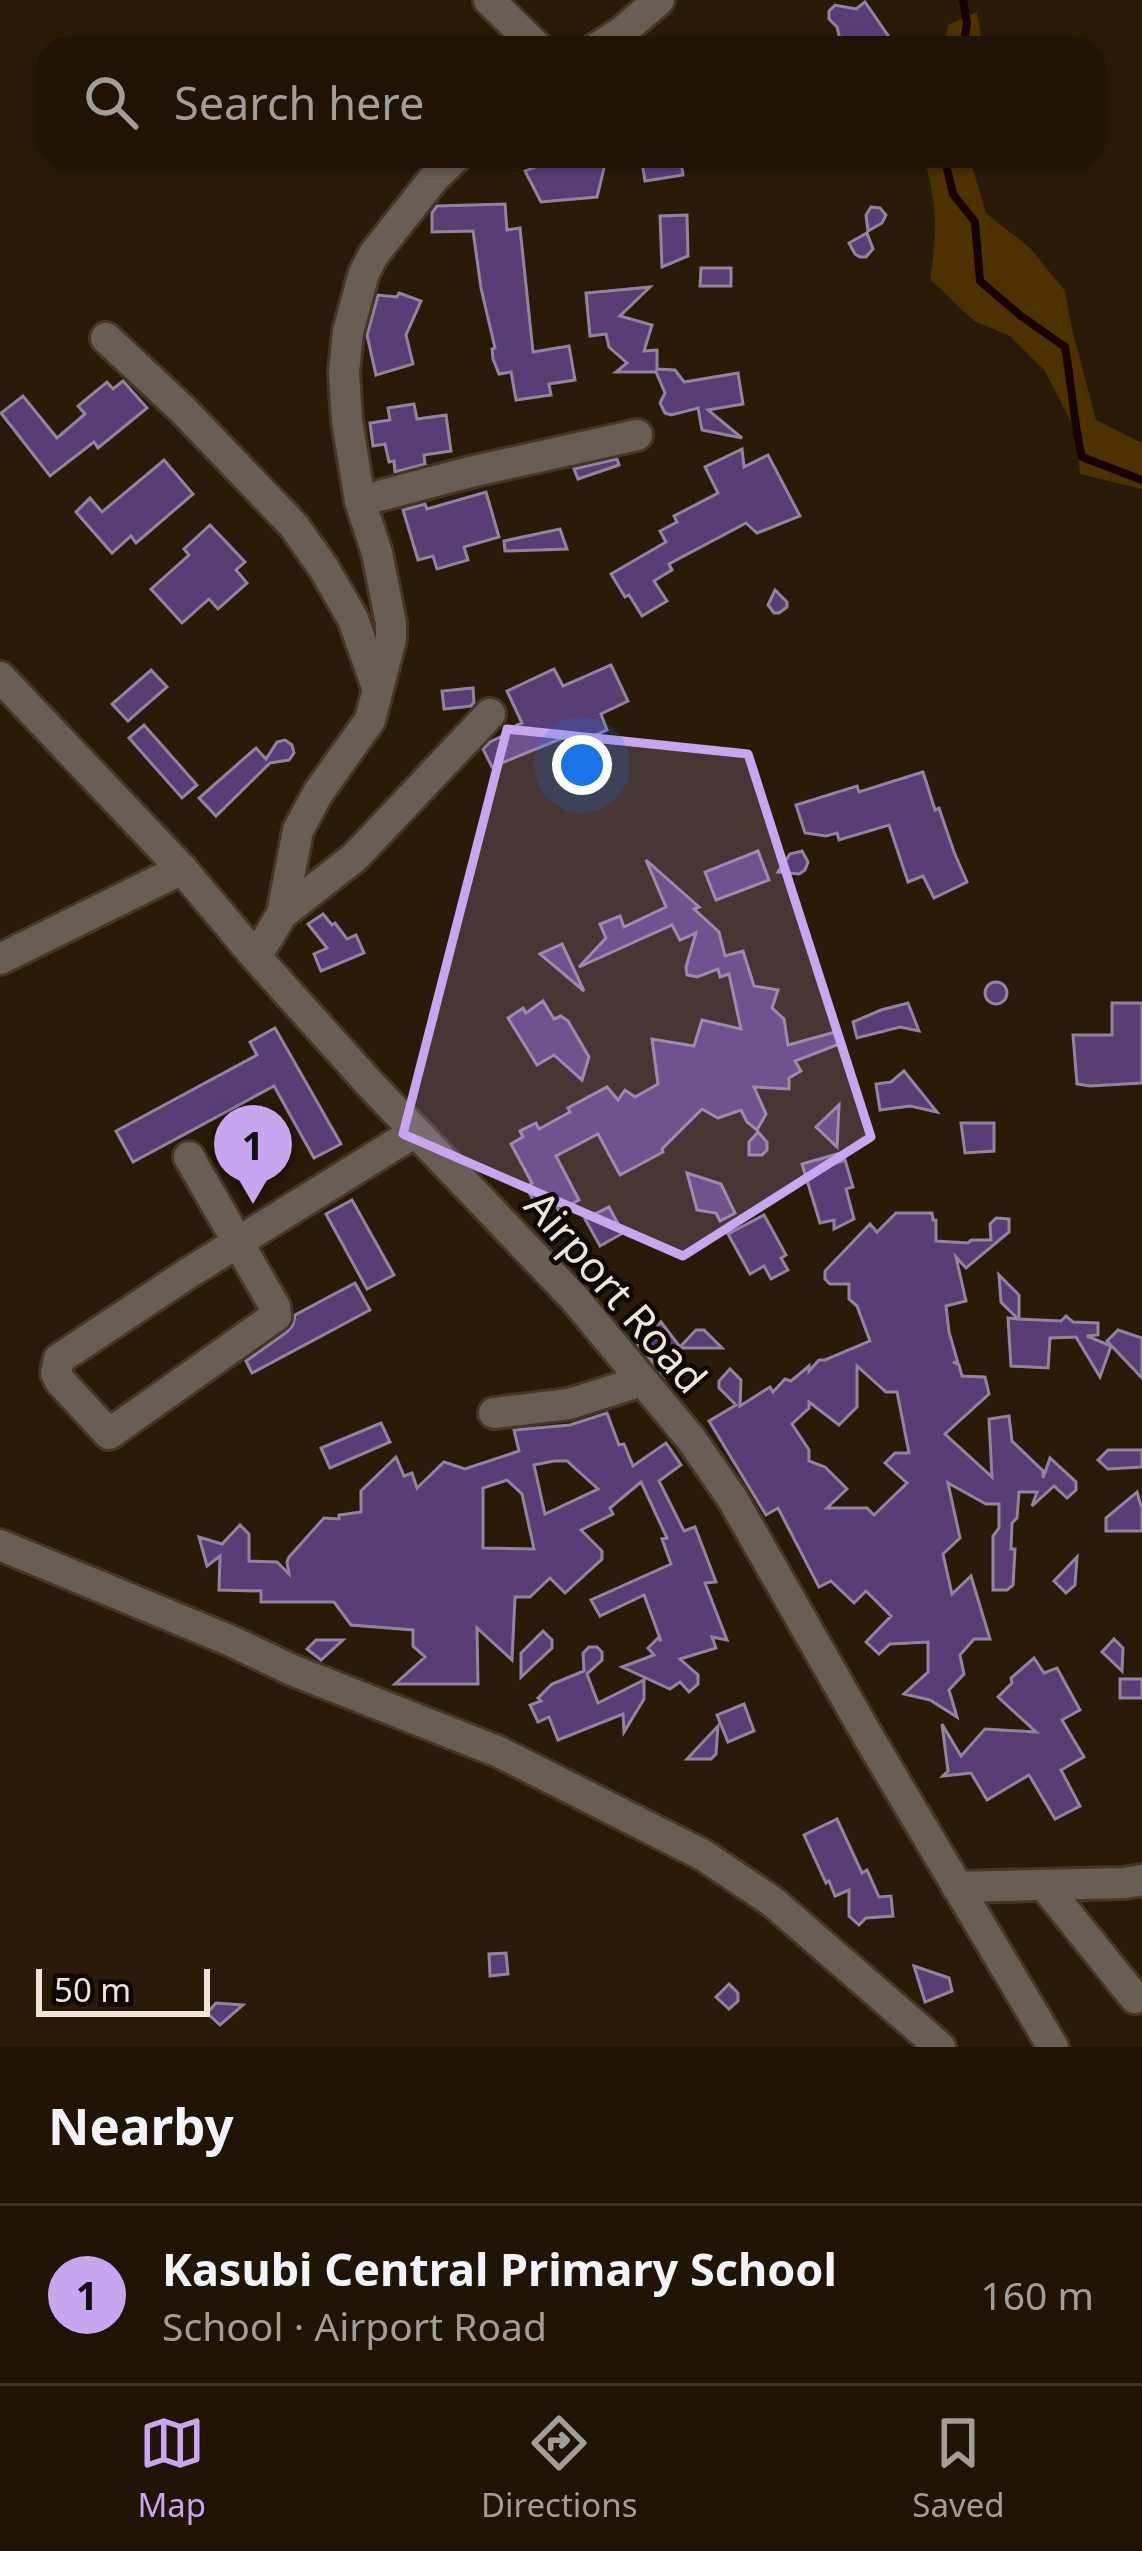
<!DOCTYPE html>
<html lang="en">
<head>
<meta charset="utf-8">
<style>
  body { margin:0; font-family:"Noto Sans",sans-serif; background:#2c2113; color:#f1f3f6 }
  .scale { position:absolute; left:36px; bottom:30px; width:174px; box-sizing:border-box; padding-left:12px; border:6px solid #efe5d8; border-top:0; font-size:33px; line-height:42px; white-space:nowrap; color:#efe5d8; -webkit-text-stroke:9px #0d0702; paint-order:stroke }
  .you { position:absolute; left:582px; top:765px; width:42px; height:42px; margin:-30px; border:9px solid #fff; border-radius:50%; background:#1a73e8; box-shadow:0 0 0 18px #1a73e833 }
  .badge { display:grid; place-items:center; width:78px; height:78px; border-radius:50%; background:#c7a6ef; color:#111; font-size:39px; font-weight:700 }
  .pin { position:absolute; translate:-50% -99px; filter:drop-shadow(0 3px 6px #0008) }
  .pin::after { content:''; position:absolute; top:63px; width:42px; height:36px; background:inherit; clip-path:polygon(0 0,100% 0,50% 100%) }
  .list { margin:0; padding:0; list-style:none }
  h2 { display:flex; justify-content:space-between; align-items:center; height:156px; margin:0; padding:0 48px; font-size:51px }
  h2 small { font-size:39px; font-weight:400; color:#a19e9a }
  .list li { display:grid; grid-template-columns:78px 1fr auto; gap:36px; align-items:center; box-sizing:border-box; height:180px; padding:0 48px; border-top:3px solid #3c3327 }
  .list b { display:block; font-size:45px; white-space:nowrap }
  .list p { margin:0; font-size:39px; white-space:nowrap; color:#a19e9a }
  .list em { font-size:39px; font-style:normal; color:#a19e9a }
  .icon { flex:none; width:66px; height:66px; fill:none; stroke:currentColor; stroke-width:2; stroke-linecap:round; stroke-linejoin:round }
  .map { position:relative; flex:none; width:1142px; height:2047px; overflow:hidden }
  .search { position:absolute; background:#1f1405; box-shadow:0 3px 9px #0004; left:36px; right:36px; top:36px; height:132px; display:flex; align-items:center; gap:30px; box-sizing:border-box; padding:0 42px; border-radius:36px; color:#a19e9a; font-size:45px }
  .sheet { height:336px; background:#1f1405 }
  nav { display:flex; justify-content:space-around; align-items:center; box-sizing:border-box; height:168px; border-top:3px solid #3c3327; background:#1f1405; font-size:33px; color:#a19e9a }
  nav a { display:grid; justify-items:center; gap:6px }
  nav .on { color:#c7a6ef }
  .map>svg:first-child { display:block }
</style>
</head>
<body>
<div class="map">
<svg width="1142" height="2047" viewBox="0 0 1142 2047">
  <rect width="100%" height="100%" fill="#291b07"/>
  <g fill="#4e3100">
    <polygon points="977,12 983,48 944,48 948,25"/>
    <path d="M924,156H969L986,213L1030,248L1065,291L1072,329L1096,420L1142,443V489L1080,474L1076,432L1045,371L1010,336L974,321L930,279C938,227 937,208 924,156Z"/>
  </g>
  <g fill="none" stroke-linecap="round" stroke-linejoin="round">
    <g stroke="#180000" stroke-width="8">
      <polyline points="963,48 967,23 963,0"/>
      <path d="M944,156L953,194L975,222L980,281L1021,316L1065,347C1072,384 1073,421 1082,457L1142,480"/>
    </g>
  </g>
  <g fill="#593e76" stroke="#90859f" stroke-width="3" fill-rule="evenodd">
    <polygon points="865,2 889,37 883,39 885,48 842,48 837,27 829,19 829,11 835,5 856,9"/>
    <polygon points="531,156 607,156 597,197 541,202 525,171 538,166"/>
    <polygon points="641,156 680,156 683,175 645,181"/>
    <polygon points="505,204 507,230 520,228 533,352 569,346 575,380 549,384 551,395 516,400 511,372 499,374 493,359 492,349 495,348 481,288 473,231 432,232 432,213 437,206"/>
    <polygon points="871,207 880,208 886,215 882,223 868,231 866,215"/>
    <polygon points="687,215 688,256 662,267 660,216"/>
    <polygon points="867,233 873,249 866,257 860,257 855,254 849,243"/>
    <polygon points="701,268 731,268 731,286 700,286"/>
    <polygon points="650,287 620,316 652,325 644,351 657,350 657,369 675,370 684,382 738,373 743,404 708,410 742,438 702,430 698,408 671,415 665,413 660,403 665,393 656,372 616,372 627,363 609,347 606,334 590,336 586,293"/>
    <polygon points="399,293 421,301 406,335 413,364 376,375 367,335 378,295 397,297"/>
    <polygon points="123,381 147,408 98,448 94,442 50,476 1,413 23,396 57,438 85,414 78,406 107,382 113,389"/>
    <polygon points="414,404 417,419 446,415 451,451 424,455 425,464 395,472 394,461 389,462 385,444 373,446 370,423 390,420 388,408"/>
    <polygon points="742,449 744,467 768,455 800,516 757,533 746,523 669,564 672,570 654,581 667,601 642,616 629,595 625,597 611,574 666,542 660,531 677,522 674,516 718,493 705,467"/>
    <polygon points="617,459 619,465 578,479 574,469"/>
    <polygon points="164,460 193,494 136,543 131,536 112,553 76,512 90,498 102,512"/>
    <polygon points="486,492 499,537 464,547 468,560 437,569 433,556 418,560 403,510 425,504 427,509"/>
    <polygon points="210,525 245,562 236,570 247,583 218,609 209,599 182,623 151,589 189,555 184,549"/>
    <polygon points="560,529 567,549 505,551 504,541"/>
    <polygon points="775,590 787,602 787,607 779,613 774,613 768,605"/>
    <polygon points="611,665 628,701 601,714 607,730 593,736 597,742 578,754 565,737 492,767 483,749 490,742 519,728 517,725 522,723 507,691 554,669 563,686"/>
    <polygon points="151,670 167,687 128,721 112,704"/>
    <polygon points="473,688 474,702 471,706 444,709 442,691"/>
    <polygon points="144,725 197,785 182,798 129,738"/>
    <polygon points="285,740 292,745 294,753 289,760 270,763 216,816 199,798 256,748 266,759 277,742"/>
    <polygon points="923,772 935,810 939,808 954,852 967,882 934,898 923,876 908,882 889,825 839,840 837,833 826,836 805,833 796,805 857,786 859,792"/>
    <polygon points="758,851 769,880 716,900 705,872"/>
    <polygon points="802,851 808,862 805,870 799,874 778,872 790,854"/>
    <polygon points="646,860 699,907 694,909 719,932 725,956 743,951 754,986 778,990 772,1008 784,1019 788,1045 835,1032 839,1044 795,1061 801,1071 789,1078 789,1089 754,1087 766,1114 757,1130 747,1122 741,1110 718,1118 702,1109 662,1149 663,1152 620,1175 598,1134 556,1156 579,1200 559,1211 556,1205 541,1214 526,1187 532,1183 511,1144 523,1137 520,1131 536,1123 539,1129 570,1112 568,1108 607,1087 618,1100 625,1090 635,1097 658,1084 652,1039 694,1046 702,1020 741,1029 729,974 720,977 718,969 697,977 687,975 686,967 696,933 680,940 672,925 579,967 606,938 600,924 620,916 624,927 666,907"/>
    <polygon points="323,914 332,925 335,923 347,939 356,935 364,953 321,971 314,954 327,948 308,924"/>
    <polygon points="562,944 584,991 540,954"/>
    <circle cx="996" cy="993" r="11"/>
    <polygon points="543,1001 554,1019 561,1016 568,1021 589,1057 582,1080 554,1055 537,1065 508,1018 523,1008 526,1013"/>
    <polygon points="908,1003 919,1031 900,1027 857,1038 853,1022 881,1010"/>
    <polygon points="1112,1003 1142,1003 1142,1083 1090,1086 1077,1084 1073,1035 1112,1035"/>
    <polygon points="275,1028 341,1144 314,1158 274,1086 133,1162 116,1131 257,1055 250,1042"/>
    <polygon points="904,1071 937,1112 910,1106 880,1110 876,1084 891,1082"/>
    <polygon points="839,1105 837,1147 816,1127"/>
    <polygon points="961,1123 994,1123 994,1151 965,1153"/>
    <polygon points="758,1132 767,1142 767,1150 762,1155 749,1155 749,1142"/>
    <polygon points="837,1154 836,1163 845,1160 853,1187 846,1189 854,1219 834,1229 834,1220 820,1223 802,1164"/>
    <polygon points="687,1173 721,1184 735,1213 720,1221 716,1213 697,1210"/>
    <polygon points="352,1200 394,1275 367,1289 326,1214"/>
    <polygon points="609,1207 623,1233 600,1246 585,1219"/>
    <path d="M896,1213H932L933,1220H936V1241L968,1243L971,1240H991L990,1224L996,1218L1009,1219V1232L966,1268L956,1257L966,1301L946,1306L949,1332L958,1363L953,1362L959,1365L962,1376L985,1377L989,1394L945,1434L992,1477L989,1419L1009,1416L1012,1441L1043,1471V1478L1050,1458L1076,1482V1490L1067,1498L1054,1486L1032,1506L1037,1492H1019L1017,1518L1012,1523L1011,1549H1015L1013,1585L1007,1590H993V1536L999,1528V1504H986L948,1483L960,1538L943,1554L952,1594L971,1576L990,1639H974L960,1655L964,1674L949,1690L957,1717L930,1700L904,1694L928,1672V1642L890,1644L879,1654L866,1642L891,1616L866,1591L854,1603L831,1581L819,1587L778,1508L766,1515L709,1421L736,1405L719,1388V1381L730,1369L741,1380L740,1406L770,1387L773,1392L785,1379L791,1381L809,1366V1371L819,1360H825L870,1341L857,1306L849,1299V1284H830L825,1279V1271L870,1224L877,1232ZM857,1366L886,1392H897L909,1453H895L885,1463L907,1483L874,1515L867,1508H827L847,1489L825,1467L809,1461V1450L792,1424L809,1408V1402L839,1425L857,1407Z"/>
    <polygon points="764,1215 786,1255 781,1258 788,1270 771,1279 764,1266 750,1274 728,1234"/>
    <polygon points="999,1275 1019,1295 1019,1319 1061,1321 1066,1316 1073,1322 1098,1323 1098,1335 1087,1336 1111,1346 1100,1377 1076,1337 1050,1338 1048,1368 1011,1366 1008,1318 1018,1319 1001,1302"/>
    <polygon points="355,1283 370,1310 252,1373 246,1361 287,1332 293,1325 295,1315"/>
    <polygon points="661,1322 680,1347 696,1330 704,1330 722,1348 661,1348 675,1371 665,1377 636,1342"/>
    <polygon points="1118,1330 1142,1338 1142,1378 1107,1341"/>
    <path d="M607,1413L619,1445L624,1444L633,1466L666,1443L681,1465L659,1481L684,1531L695,1527L716,1582L705,1583L727,1640L712,1637L716,1648L680,1659L698,1675V1684L689,1692L680,1682L670,1689L622,1667L654,1655L648,1648L658,1638L661,1641L644,1595L600,1616L591,1600L671,1564L662,1539L667,1538L641,1482L610,1508L613,1514L581,1530L602,1551V1559L565,1593L550,1578L530,1597H515L512,1660L477,1628L478,1684H395L425,1657L413,1646V1630L351,1625L334,1602H261V1591L219,1590L220,1556L207,1566L199,1537L222,1544L240,1525L249,1534V1561L277,1562L289,1574L287,1562L289,1557L324,1518L339,1519V1515L361,1512V1491L396,1457L404,1476L412,1473L417,1488L444,1462L465,1469L519,1451L514,1430L570,1425ZM554,1461H567L598,1489L545,1514L534,1465ZM507,1480L522,1494L534,1549L483,1548V1488Z"/>
    <polygon points="381,1423 390,1442 330,1468 321,1448"/>
    <polygon points="1108,1450 1142,1450 1142,1467 1108,1469 1098,1460"/>
    <polygon points="1137,1492 1142,1509 1142,1531 1106,1531 1106,1518"/>
    <polygon points="1077,1557 1075,1585 1066,1593 1054,1581"/>
    <polygon points="543,1631 552,1640 552,1648 521,1677 521,1653"/>
    <polygon points="1114,1639 1123,1648 1122,1671 1102,1652"/>
    <polygon points="316,1640 343,1640 321,1660 307,1649"/>
    <polygon points="589,1647 597,1647 602,1652 602,1660 587,1674 598,1703 644,1680 644,1699 624,1732 623,1714 558,1740 549,1717 538,1722 530,1705 541,1701 538,1698 552,1684 584,1671 583,1653"/>
    <polygon points="1034,1658 1044,1673 1057,1668 1080,1710 1062,1720 1084,1757 1061,1770 1080,1806 1055,1819 1029,1775 987,1800 971,1773 943,1776 948,1771 942,1724 961,1756 985,1729 1036,1732 998,1697 1012,1683 1011,1678"/>
    <rect x="1120" y="1679" width="22" height="19"/>
    <polygon points="744,1704 754,1731 728,1742 717,1715"/>
    <polygon points="718,1726 716,1754 711,1759 687,1759"/>
    <polygon points="837,1819 862,1873 867,1870 879,1897 891,1896 893,1916 866,1918 859,1925 849,1916 849,1890 835,1896 829,1881 826,1883 804,1835"/>
    <polygon points="506,1953 508,1974 490,1976 489,1954"/>
    <polygon points="914,1966 949,1978 952,1991 925,2002"/>
    <polygon points="729,1984 738,1993 738,2001 729,2009 716,1997"/>
    <polygon points="216,2003 243,2005 220,2025 207,2013"/>
  </g>
  <g fill="none" stroke-linecap="round" stroke-linejoin="round">
    <defs>
      <g id="minor">
        <polyline points="489,0 538,48"/>
        <polyline points="597,48 623,31 659,0"/>
        <polyline points="106,338 183,410 294,526 323,567 353,619 377,687"/>
        <polyline points="360,501 470,472 637,435"/>
        <polyline points="0,677 182,869 256,957 370,1084 574,1298 691,1439 732,1498 869,1738 1053,2047"/>
        <polyline points="282,914 355,857 490,714"/>
        <polyline points="256,957 282,914 298,830 318,793 370,720 391,639 391,623 377,553 360,501 347,421 344,372 348,332 364,273 374,254 435,177 457,156"/>
        <polyline points="0,959 182,869"/>
        <polyline points="189,1157 275,1307 276,1316 109,1434 60,1381 56,1373 59,1359 187,1274 415,1132"/>
        <polyline points="494,1413 569,1404 642,1381"/>
        <polyline points="0,1545 231,1641 292,1670 499,1752 703,1855 773,1902 940,2047"/>
        <polyline points="1045,1886 1135,1998"/>
        <polyline points="957,1887 1125,1883 1142,1880"/>
      </g>
    </defs>
    <use href="#minor" stroke="#453724" stroke-width="36"/>
    <use href="#minor" stroke="#675f56" stroke-width="30"/>
  </g>
  <path fill="#c7a6ef" fill-opacity="0.2" stroke="#c7a6ef" stroke-width="9" stroke-linejoin="round" d="M507,729L748,754L871,1137L683,1256L403,1134Z"/>
  <g text-anchor="middle" dominant-baseline="central" stroke-width="9" stroke-linejoin="round" paint-order="stroke">
    <g font-size="42" fill="#efe5d8" stroke="#0d0702">
      <text transform="translate(617 1291) rotate(49)">Airport Road</text>
    </g>
  </g>
</svg>
<div class="scale">50 m</div>
<div class="you"></div>
<div class="pin badge" style="left:253px;top:1204px">1</div>
<div class="search"><svg class="icon" aria-label="search" viewBox="0 0 24 24"><circle cx="10" cy="10" r="6"/><path d="M15 15l6 6"/></svg>Search here</div>
</div>
<section class="sheet">
<h2>Nearby<small></small></h2>
<ul class="list">
<li><span class="badge">1</span><div><b>Kasubi Central Primary School</b><p>School · Airport Road</p></div><em>160 m</em></li>
</ul>
</section>
<nav>
<a class="on"><svg class="icon" aria-label="map" viewBox="0 0 24 24"><path d="M3 6l6-2 6 2 6-2v14l-6 2-6-2-6 2zM9 4v14M15 6v14"/></svg>Map</a>
<a><svg class="icon" aria-label="directions" viewBox="0 0 24 24"><path d="M12 3l9 9-9 9-9-9zM9 14v-3h6M13 9l2 2-2 2"/></svg>Directions</a>
<a><svg class="icon" aria-label="saved" viewBox="0 0 24 24"><path d="M7 4h10v16l-5-4-5 4z"/></svg>Saved</a>
</nav>
</body>
</html>
